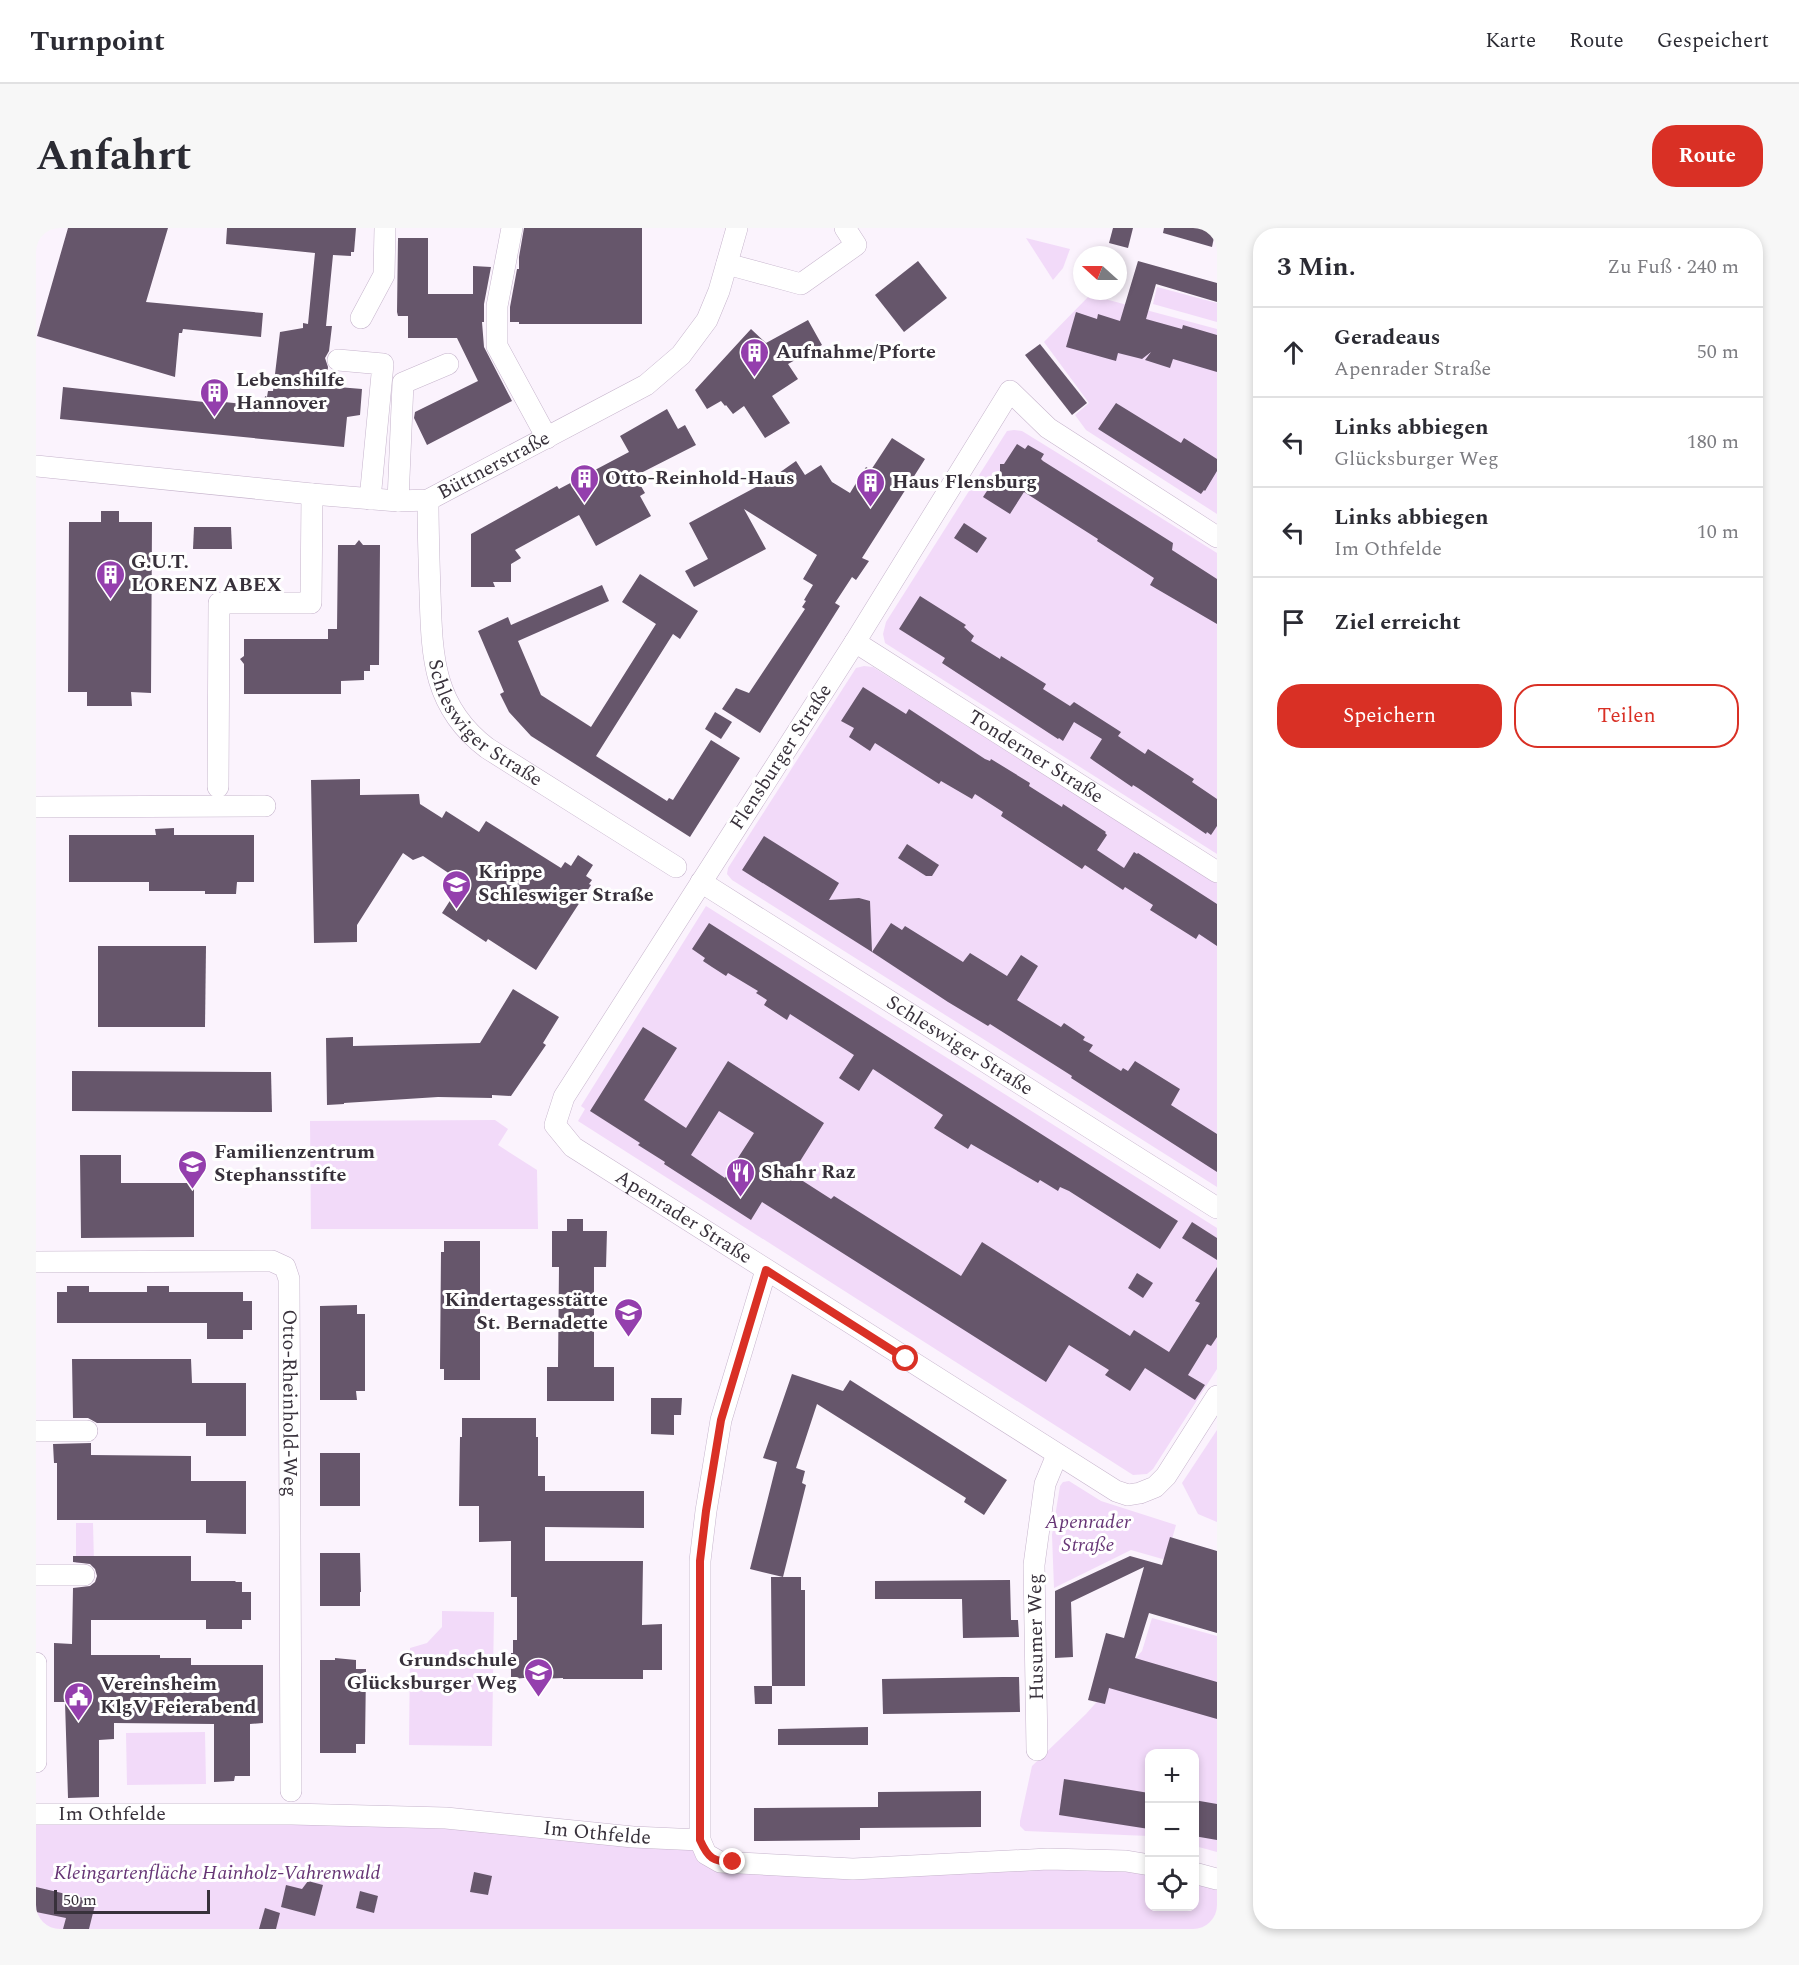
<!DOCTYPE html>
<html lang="de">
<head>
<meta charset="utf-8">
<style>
  body { margin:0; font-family:Spectral,serif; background:#f7f7f7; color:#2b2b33 }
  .controls { position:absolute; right:18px; bottom:18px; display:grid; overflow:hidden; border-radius:12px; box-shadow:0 3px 9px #0003 }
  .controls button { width:54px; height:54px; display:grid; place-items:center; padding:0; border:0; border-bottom:2px solid #e1e1e2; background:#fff; color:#2b2b33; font:30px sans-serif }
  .compass { position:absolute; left:1037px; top:18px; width:54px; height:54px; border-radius:50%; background:#fff; box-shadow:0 3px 9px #0003; rotate:291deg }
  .scale { position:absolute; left:18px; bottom:15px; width:156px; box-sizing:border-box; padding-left:6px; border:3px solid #38313b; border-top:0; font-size:16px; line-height:21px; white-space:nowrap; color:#38313b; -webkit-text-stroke:4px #fff; paint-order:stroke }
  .stop { position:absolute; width:18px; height:18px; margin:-14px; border:4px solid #d93025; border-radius:50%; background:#fff }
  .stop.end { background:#d93025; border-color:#fff; box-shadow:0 2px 6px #0008 }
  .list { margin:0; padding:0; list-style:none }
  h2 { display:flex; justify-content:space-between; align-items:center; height:78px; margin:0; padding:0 24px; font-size:26px }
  h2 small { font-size:20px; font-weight:400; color:#7c7c81 }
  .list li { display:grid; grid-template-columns:39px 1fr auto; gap:18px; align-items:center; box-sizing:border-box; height:90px; padding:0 24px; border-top:2px solid #e1e1e2 }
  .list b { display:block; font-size:22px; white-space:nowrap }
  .list p { margin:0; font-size:20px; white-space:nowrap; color:#7c7c81 }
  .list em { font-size:20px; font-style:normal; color:#7c7c81 }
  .actions { display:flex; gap:12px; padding:18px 24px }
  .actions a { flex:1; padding:14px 0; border:2px solid #d93025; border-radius:24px; text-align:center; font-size:21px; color:#d93025 }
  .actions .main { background:#d93025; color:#fff }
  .icon { flex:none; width:33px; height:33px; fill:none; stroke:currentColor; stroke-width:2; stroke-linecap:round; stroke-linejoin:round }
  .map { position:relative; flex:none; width:1181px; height:1701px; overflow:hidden; border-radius:24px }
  header { display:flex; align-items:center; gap:36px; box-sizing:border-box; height:84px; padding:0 30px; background:#fff; border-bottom:2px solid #e1e1e2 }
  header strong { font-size:28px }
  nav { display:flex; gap:33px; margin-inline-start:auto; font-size:21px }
  .intro { display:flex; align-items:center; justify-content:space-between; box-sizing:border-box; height:144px; padding:0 36px }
  h1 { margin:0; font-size:42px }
  .button { padding:15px 27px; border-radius:24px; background:#d93025; color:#fff; font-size:21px; font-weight:700 }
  main { display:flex; gap:36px; padding:0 36px }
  aside { flex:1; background:#fff; border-radius:24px; box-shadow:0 3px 9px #0003 }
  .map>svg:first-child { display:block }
</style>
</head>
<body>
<header>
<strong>Turnpoint</strong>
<nav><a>Karte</a><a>Route</a><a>Gespeichert</a></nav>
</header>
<div class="intro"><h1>Anfahrt</h1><a class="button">Route</a></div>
<main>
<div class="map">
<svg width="1181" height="1701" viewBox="0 0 1181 1701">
  <rect width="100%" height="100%" fill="#fbf3fd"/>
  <g fill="#f2daf9">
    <polygon points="990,10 1034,21 1027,40 1017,52"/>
    <polygon points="1121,59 1181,75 1181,94 1117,76"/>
    <polygon points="1054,67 1181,101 1181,286 1050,202 1039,187 1053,175 1008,114"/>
    <polygon points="978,202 986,203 1020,224 1181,325 1181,626 849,415 847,406 850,394 971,203"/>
    <polygon points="828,438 837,439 1181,655 1181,959 696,652 691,646 692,640 820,440"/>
    <polygon points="670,678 1181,1000 1181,1141 1117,1241 1111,1246 1097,1247 542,893 549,881 545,878"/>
    <polygon points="459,892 472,901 462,917 501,942 502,1001 275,1001 274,893"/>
    <polygon points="1181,1202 1181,1294 1162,1286 1146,1255"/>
    <polygon points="1033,1253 1065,1273 1140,1297 1130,1332 1095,1322 1018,1360 1016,1307 1024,1258 1027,1254"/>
    <polygon points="40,1295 57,1295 58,1335 40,1335"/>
    <polygon points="406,1383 458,1384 456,1518 373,1517 374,1420 391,1415 406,1399"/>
    <polygon points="1116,1390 1181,1408 1181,1624 1159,1618 1158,1526 1114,1526 1113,1608 989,1603 984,1598 984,1593 996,1538 1050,1486 1106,1423"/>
    <polygon points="169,1504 170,1556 91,1557 90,1505"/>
    <polygon points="0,1586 256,1586 664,1612 684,1634 1113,1637 1114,1678 1158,1678 1159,1645 1181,1651 1181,1701 0,1701"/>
  </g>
  <g fill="#66566b" fill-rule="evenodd">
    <polygon points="32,0 132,0 110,74 227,85 225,109 147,101 146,105 143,105 139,149 1,108"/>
    <polygon points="191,0 320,0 318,24 315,24 315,28 297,27 290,98 296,98 293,123 289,130 292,139 290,158 326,161 324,187 311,189 308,219 24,191 27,159 187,176 188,174 228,178 229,168 231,169 232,163 237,163 244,104 267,100 267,95 272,96 279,25 190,16"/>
    <polygon points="488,0 606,0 606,96 483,96 483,94 474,94 474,79 481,41 483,41 483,29"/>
    <polygon points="1077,0 1097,0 1092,20 1073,15"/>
    <polygon points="1128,0 1180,0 1176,19 1127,5"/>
    <polygon points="362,10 392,10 392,66 437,66 437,38 455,39 448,76 448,94 446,94 448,119 476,173 391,217 378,190 379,184 442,153 421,110 372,110 372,88 362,88 361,84"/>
    <polygon points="882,33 911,70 868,104 839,67"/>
    <polygon points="1102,33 1181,55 1181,74 1120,56 1110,91 1146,101 1147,97 1181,107 1181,144 1137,131 1134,140 1109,132 1115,124 1106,131 1082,125 1080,133 1030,119 1040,84 1061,91 1062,86 1084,93"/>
    <polygon points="772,92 786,117 752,136 762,151 736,168 754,195 729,210 708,178 697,186 690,177 689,178 685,173 671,181 659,162 715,101 730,115"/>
    <polygon points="1004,116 1051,175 1036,187 989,127"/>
    <polygon points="1080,175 1145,215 1148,210 1181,231 1181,243 1169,263 1168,262 1165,266 1062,201"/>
    <polygon points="631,181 642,201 649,197 660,217 599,248 609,265 604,268 615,288 560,318 543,287 479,322 485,330 475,336 475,354 457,354 459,359 435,359 435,306 521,258 523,261 593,224 584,208"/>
    <polygon points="856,210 889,231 826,330 833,333 820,352 816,349 799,375 804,378 724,505 686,481 700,460 713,465 769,381 766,379 770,373 768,372 777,357 767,351 781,327 708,281 730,321 658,359 649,343 672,331 653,295 733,252 760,233 769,247 785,237 796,254 814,265 830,239 835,242"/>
    <polygon points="981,216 989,221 992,217 1008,226 1005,231 1007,233 1137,315 1136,322 1181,351 1181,396 1114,357 1118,350 1061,313 1062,311 988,264 974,286 947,269 964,243 964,236 968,236"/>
    <polygon points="65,283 83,283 83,294 116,294 115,465 95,464 96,478 51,478 51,464 32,464 33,294 65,294"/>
    <polygon points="928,295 951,310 941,325 918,310"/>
    <polygon points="158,299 195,299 196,321 157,321"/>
    <polygon points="323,312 327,317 344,317 343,437 334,437 334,443 328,443 328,452 305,453 305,466 208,466 208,436 204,431 208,428 208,411 292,411 292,401 301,401 302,317 319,317"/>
    <polygon points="604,346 662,383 644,411 637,406 560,528 631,573 633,570 637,572 675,512 704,530 654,609 495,508 473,484 464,466 468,464 442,403 472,389 475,397 566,357 573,373 482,413 505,467 555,499 620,396 586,374"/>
    <polygon points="884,368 930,397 928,399 938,408 935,413 964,431 965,428 1010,456 1007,461 1034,478 1038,474 1085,504 1082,508 1109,526 1112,521 1158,551 1156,554 1181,571 1181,598 1175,607 1171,604 1170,606 1102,560 1097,557 1096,559 1058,533 1054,530 1066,511 1038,494 1027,513 1023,510 1022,511 906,435 909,430 863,401"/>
    <polygon points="827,459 870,486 873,481 949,531 954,533 955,531 994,555 993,558 1026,579 1027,576 1070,604 1069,605 1071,607 1061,622 1088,640 1098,624 1101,626 1102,625 1181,676 1181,718 1163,706 1160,711 1114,682 1117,677 1089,659 1087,662 1049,637 1046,641 965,588 967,584 939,566 936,571 905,553 903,556 839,515 834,523 813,509 818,500 805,493"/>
    <polygon points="679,484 696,494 685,511 669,501"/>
    <polygon points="324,551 324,567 383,566 384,576 406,590 410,583 443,604 450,593 525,640 529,634 535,638 542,627 557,637 550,648 556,652 553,656 555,657 500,742 452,711 450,714 406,685 426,654 387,628 377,632 367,625 321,697 321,714 278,715 275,552"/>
    <polygon points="138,600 138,607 218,607 218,654 201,654 200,666 169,666 169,663 113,663 113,654 33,654 33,607 120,607 119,601"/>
    <polygon points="728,608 803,655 793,672 823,670 834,673 836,724 706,642"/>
    <polygon points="871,616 903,637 896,648 890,648 862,630"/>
    <polygon points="673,695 1142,993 1124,1021 1033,963 1024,959 1022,963 1004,952 1002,955 935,916 932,921 898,900 907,887 837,841 823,863 803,850 818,827 754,786 751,792 728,777 731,772 720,765 722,763 692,745 690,748 676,739 667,733 669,730 656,721"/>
    <polygon points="855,695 866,702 869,698 927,734 934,725 971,748 985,727 1002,738 981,772 1025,799 1028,795 1049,809 1047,812 1057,817 1053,823 1085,843 1087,840 1092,843 1099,833 1144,861 1135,877 1181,906 1181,944 1035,850 1036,848 954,796 952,798 912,774 836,724"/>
    <polygon points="62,718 170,718 169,799 62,799"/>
    <polygon points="477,761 523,789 507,815 510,817 475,868 456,867 456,870 402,869 308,875 308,876 291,877 290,810 317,809 317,818 444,815"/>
    <path d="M607,799L641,820L608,872L650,900L692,833L788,895L756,946L795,971L798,968L925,1048L946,1014L1094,1108L1098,1102L1133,1124L1164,1075L1159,1073L1181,1039V1109L1175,1118L1171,1116L1152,1147L1169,1157L1159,1172L1109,1140L1094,1163L1069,1147L1073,1142L1033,1117L1010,1154L726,974L715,992L628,936L629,934L602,917L604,915L554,883ZM683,883L718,905L689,950L655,927Z"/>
    <polygon points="36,843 235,844 236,884 36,883"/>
    <polygon points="44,927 85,927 85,955 158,955 158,1009 45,1010"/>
    <polygon points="531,991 547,991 547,1003 571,1003 570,1039 558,1039 558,1139 578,1139 578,1173 511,1173 511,1139 522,1139 523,1039 516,1039 516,1003 531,1003"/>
    <polygon points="1156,994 1181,1010 1181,1032 1146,1010"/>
    <polygon points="408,1013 444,1013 444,1152 408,1152 408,1141 404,1141 405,1024 408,1024"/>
    <polygon points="1101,1045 1117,1055 1107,1070 1092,1060"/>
    <polygon points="31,1058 53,1058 53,1064 111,1064 111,1058 133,1058 133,1064 207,1064 207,1073 216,1073 216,1102 207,1102 207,1111 171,1111 171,1095 21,1095 21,1064 31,1064"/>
    <polygon points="321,1077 321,1086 329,1086 329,1163 320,1163 321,1172 284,1172 284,1078"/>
    <polygon points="36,1131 155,1131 156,1155 210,1155 210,1208 170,1208 170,1195 61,1195 52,1190 37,1190"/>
    <polygon points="756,1146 807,1163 814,1152 971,1252 948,1287 928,1274 930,1270 781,1176 760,1240 769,1243 766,1255 770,1257 747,1349 714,1341 741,1234 727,1230"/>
    <polygon points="615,1170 646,1170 645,1187 638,1187 638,1207 615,1206"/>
    <polygon points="426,1190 500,1190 500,1209 502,1209 502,1248 509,1248 509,1263 608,1263 608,1300 509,1299 509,1333 607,1333 606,1397 626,1396 626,1442 607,1442 607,1451 527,1451 527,1450 501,1451 501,1449 475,1451 475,1425 477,1425 477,1412 481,1412 481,1369 475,1369 475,1313 443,1314 443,1278 423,1278 424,1209 426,1209"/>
    <polygon points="55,1215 55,1227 155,1228 155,1253 210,1253 210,1306 170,1305 170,1292 21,1292 21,1235 18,1235 17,1216"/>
    <rect x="284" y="1225" width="40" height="53"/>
    <polygon points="1134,1309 1181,1323 1181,1405 1113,1385 1099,1430 1181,1454 1181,1491 1073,1460 1069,1476 1052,1472 1070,1405 1088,1410 1108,1339 1035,1374 1037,1429 1019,1430 1019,1363 1094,1328 1126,1337"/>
    <polygon points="284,1325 324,1325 325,1364 324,1364 324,1378 284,1378"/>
    <polygon points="37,1328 155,1328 155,1353 199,1353 200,1354 206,1354 206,1364 215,1364 215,1392 206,1392 206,1401 170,1401 170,1392 55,1392 55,1427 124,1427 124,1430 155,1430 155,1437 227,1437 227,1495 214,1496 214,1548 199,1548 198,1553 178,1554 178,1496 78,1495 78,1511 63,1512 63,1569 32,1570 29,1474 18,1474 18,1415 36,1416 37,1360 54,1358 59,1354 61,1348 59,1341 54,1336 37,1334"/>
    <polygon points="735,1349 765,1349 765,1362 769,1362 769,1458 736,1458"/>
    <polygon points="974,1352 975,1392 982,1392 983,1409 927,1410 926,1371 839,1371 839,1353"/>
    <polygon points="299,1430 320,1432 320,1441 330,1441 329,1516 320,1516 320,1525 284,1525 284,1432 299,1432"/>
    <polygon points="967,1449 983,1449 984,1484 847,1486 846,1451"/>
    <polygon points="718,1458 736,1458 736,1476 719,1476"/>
    <polygon points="832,1499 832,1517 742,1517 742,1501"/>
    <polygon points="1028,1551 1113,1565 1113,1601 1023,1587"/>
    <polygon points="945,1563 945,1599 824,1600 824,1612 718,1613 718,1580 842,1579 842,1564"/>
    <polygon points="1158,1572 1181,1576 1181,1612 1158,1608"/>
    <polygon points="438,1644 456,1648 452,1667 434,1664"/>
    <polygon points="272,1653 287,1657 279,1688 245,1679 250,1657 266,1661"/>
    <polygon points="0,1659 60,1673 53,1701 27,1701 30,1690 0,1684"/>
    <polygon points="324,1663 342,1668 338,1685 320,1680"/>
    <polygon points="229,1680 244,1685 240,1701 223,1701"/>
  </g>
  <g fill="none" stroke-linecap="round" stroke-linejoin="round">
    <defs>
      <g id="minor">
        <polyline points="476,0 461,78 461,118 511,210"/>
        <polyline points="691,36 765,56 820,17 809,0"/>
        <polyline points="325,90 348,47 349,0"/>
        <polyline points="302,132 347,136 334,271"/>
        <path id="s1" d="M0,238L276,266L362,273L392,272L610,157L645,127L671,92L683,63L701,0"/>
        <path id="s2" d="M392,272C392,303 393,333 394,364C396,427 396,478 451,520L640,639"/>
        <polyline points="362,273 367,155 412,136"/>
        <path id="s3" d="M1181,309L1012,200L974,163L819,414L528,869L519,897L537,919L1080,1263L1092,1267L1104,1265L1119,1259L1130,1248L1181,1168"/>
        <path id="s4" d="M819,414L1181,644"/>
        <polyline points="182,559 183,375 275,375 276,266"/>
        <polyline points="0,579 229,578"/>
        <path id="s5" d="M665,654L1181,980"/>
        <path id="s6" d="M0,1034L236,1033L249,1039L253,1051L255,1563"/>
        <polyline points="730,1042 685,1192 670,1283 664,1333 664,1612 670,1626 684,1634 817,1641 1012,1631 1090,1633 1114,1637"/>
        <polyline points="0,1203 51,1203"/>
        <polyline points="0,1347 48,1347"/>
        <polyline points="0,1435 0,1534"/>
        <polyline points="1001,1522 998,1337 1009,1256 1021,1227"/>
        <path id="s7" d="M0,1586H256L410,1590L597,1609L664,1612"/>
        <polyline points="1158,1645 1181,1651"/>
      </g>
    </defs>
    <use href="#minor" stroke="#c6b4cc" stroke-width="22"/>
    <use href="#minor" stroke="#fff" stroke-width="21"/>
  </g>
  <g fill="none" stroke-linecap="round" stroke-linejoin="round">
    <path stroke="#d93025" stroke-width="8" d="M697,1634C677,1634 672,1630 664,1612V1333L670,1283L685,1192L730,1042L870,1131"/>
  </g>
  <defs>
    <symbol id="building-pin" viewBox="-11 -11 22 30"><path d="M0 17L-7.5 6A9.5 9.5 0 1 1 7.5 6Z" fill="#943fad" stroke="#fff"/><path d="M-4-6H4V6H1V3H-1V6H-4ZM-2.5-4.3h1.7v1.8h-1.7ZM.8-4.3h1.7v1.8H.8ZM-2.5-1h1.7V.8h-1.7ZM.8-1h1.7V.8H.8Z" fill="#fff"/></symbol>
    <symbol id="school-pin" viewBox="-11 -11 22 30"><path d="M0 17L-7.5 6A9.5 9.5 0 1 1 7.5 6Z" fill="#943fad" stroke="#fff"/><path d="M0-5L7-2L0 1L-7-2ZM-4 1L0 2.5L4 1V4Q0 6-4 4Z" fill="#fff"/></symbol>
    <symbol id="restaurant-pin" viewBox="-11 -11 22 30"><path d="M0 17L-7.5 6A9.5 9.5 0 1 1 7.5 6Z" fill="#943fad" stroke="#fff"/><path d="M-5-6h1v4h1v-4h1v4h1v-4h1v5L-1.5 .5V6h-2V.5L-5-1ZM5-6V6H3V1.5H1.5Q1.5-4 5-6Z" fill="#fff"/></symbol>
    <symbol id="civic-pin" viewBox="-11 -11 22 30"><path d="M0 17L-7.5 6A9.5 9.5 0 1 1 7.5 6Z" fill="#943fad" stroke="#fff"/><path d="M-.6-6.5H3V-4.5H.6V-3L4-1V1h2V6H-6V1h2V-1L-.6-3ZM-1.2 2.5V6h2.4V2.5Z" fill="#fff"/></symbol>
  </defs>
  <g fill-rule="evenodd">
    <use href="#building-pin" x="702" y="108" width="33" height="45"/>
    <use href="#building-pin" x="162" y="148" width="33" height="45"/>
    <use href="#building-pin" x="532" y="234" width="33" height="45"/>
    <use href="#building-pin" x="818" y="238" width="33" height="45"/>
    <use href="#building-pin" x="58" y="330" width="33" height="45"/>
    <use href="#school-pin" x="404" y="640" width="33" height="45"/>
    <use href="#school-pin" x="140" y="920" width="33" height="45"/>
    <use href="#restaurant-pin" x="688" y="928" width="33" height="45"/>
    <use href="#school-pin" x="576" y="1068" width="33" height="45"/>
    <use href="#school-pin" x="486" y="1428" width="33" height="45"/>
    <use href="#civic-pin" x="26" y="1452" width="33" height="45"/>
  </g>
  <g text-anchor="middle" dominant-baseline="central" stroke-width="6" stroke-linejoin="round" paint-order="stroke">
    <g font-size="20" font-weight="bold" fill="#38313b" stroke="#fff" text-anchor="start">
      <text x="740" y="124">Aufnahme/Pforte</text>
      <text x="200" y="152">Lebenshilfe<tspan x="200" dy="23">Hannover</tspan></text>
      <text x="569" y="250">Otto-Reinhold-Haus</text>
      <text x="856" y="254">Haus Flensburg</text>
      <text x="95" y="334">G.U.T.<tspan x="95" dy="23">LORENZ ABEX</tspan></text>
      <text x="442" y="644">Krippe<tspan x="442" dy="23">Schleswiger Straße</tspan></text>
      <text x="178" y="924">Familienzentrum<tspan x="178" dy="23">Stephansstifte</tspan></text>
      <text x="725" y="944">Shahr Raz</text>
      <text x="572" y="1072" text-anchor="end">Kindertagesstätte<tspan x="572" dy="23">St. Bernadette</tspan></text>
      <text x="481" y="1432" text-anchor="end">Grundschule<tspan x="481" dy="23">Glücksburger Weg</tspan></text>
      <text x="64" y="1456">Vereinsheim<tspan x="64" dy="23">KlgV Feierabend</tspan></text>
    </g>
    <g font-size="20" fill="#38313b" stroke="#fff">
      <text stroke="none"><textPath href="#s1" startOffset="468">Büttnerstraße</textPath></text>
      <text stroke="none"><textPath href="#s2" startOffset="244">Schleswiger Straße</textPath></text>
      <text transform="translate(745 529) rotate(-57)">Flensburger Straße</text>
      <text stroke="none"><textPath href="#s4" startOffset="214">Tonderner Straße</textPath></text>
      <text stroke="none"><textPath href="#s5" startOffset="306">Schleswiger Straße</textPath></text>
      <text stroke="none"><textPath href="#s3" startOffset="1278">Apenrader Straße</textPath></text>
      <text stroke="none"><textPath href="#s6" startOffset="387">Otto-Rheinhold-Weg</textPath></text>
      <text transform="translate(1000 1409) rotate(-91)">Husumer Weg</text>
      <text stroke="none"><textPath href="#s7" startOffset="76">Im Othfelde</textPath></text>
      <text stroke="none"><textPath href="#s7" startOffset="562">Im Othfelde</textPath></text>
    </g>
    <g font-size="20" font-style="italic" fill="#663575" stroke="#fff">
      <text x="1052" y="1294">Apenrader<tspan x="1052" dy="23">Straße</tspan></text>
      <text x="181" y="1645">Kleingartenfläche Hainholz-Vahrenwald</text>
    </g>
  </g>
</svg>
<div class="controls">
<button>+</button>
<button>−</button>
<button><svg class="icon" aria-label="locate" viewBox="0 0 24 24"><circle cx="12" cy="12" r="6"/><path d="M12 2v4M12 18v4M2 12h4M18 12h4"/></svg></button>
</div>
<svg class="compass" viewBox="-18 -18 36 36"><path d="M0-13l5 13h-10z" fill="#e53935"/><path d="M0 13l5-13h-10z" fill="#7c7c81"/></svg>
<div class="scale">50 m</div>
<div class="stop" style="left:870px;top:1131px"></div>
<div class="stop end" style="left:697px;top:1634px"></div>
</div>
<aside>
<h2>3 Min.<small>Zu Fuß · 240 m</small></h2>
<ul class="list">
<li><svg class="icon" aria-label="ahead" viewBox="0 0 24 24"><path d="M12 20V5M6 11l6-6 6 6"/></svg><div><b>Geradeaus</b><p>Apenrader Straße</p></div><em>50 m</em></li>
<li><svg class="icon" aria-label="left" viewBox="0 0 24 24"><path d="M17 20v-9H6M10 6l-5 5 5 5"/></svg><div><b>Links abbiegen</b><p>Glücksburger Weg</p></div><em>180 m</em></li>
<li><svg class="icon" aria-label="left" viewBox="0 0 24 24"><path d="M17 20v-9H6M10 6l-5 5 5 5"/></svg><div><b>Links abbiegen</b><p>Im Othfelde</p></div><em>10 m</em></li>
<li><svg class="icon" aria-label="arrive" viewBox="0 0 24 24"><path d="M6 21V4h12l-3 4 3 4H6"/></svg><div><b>Ziel erreicht</b></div></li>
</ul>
<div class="actions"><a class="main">Speichern</a><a>Teilen</a></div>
</aside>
</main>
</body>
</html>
